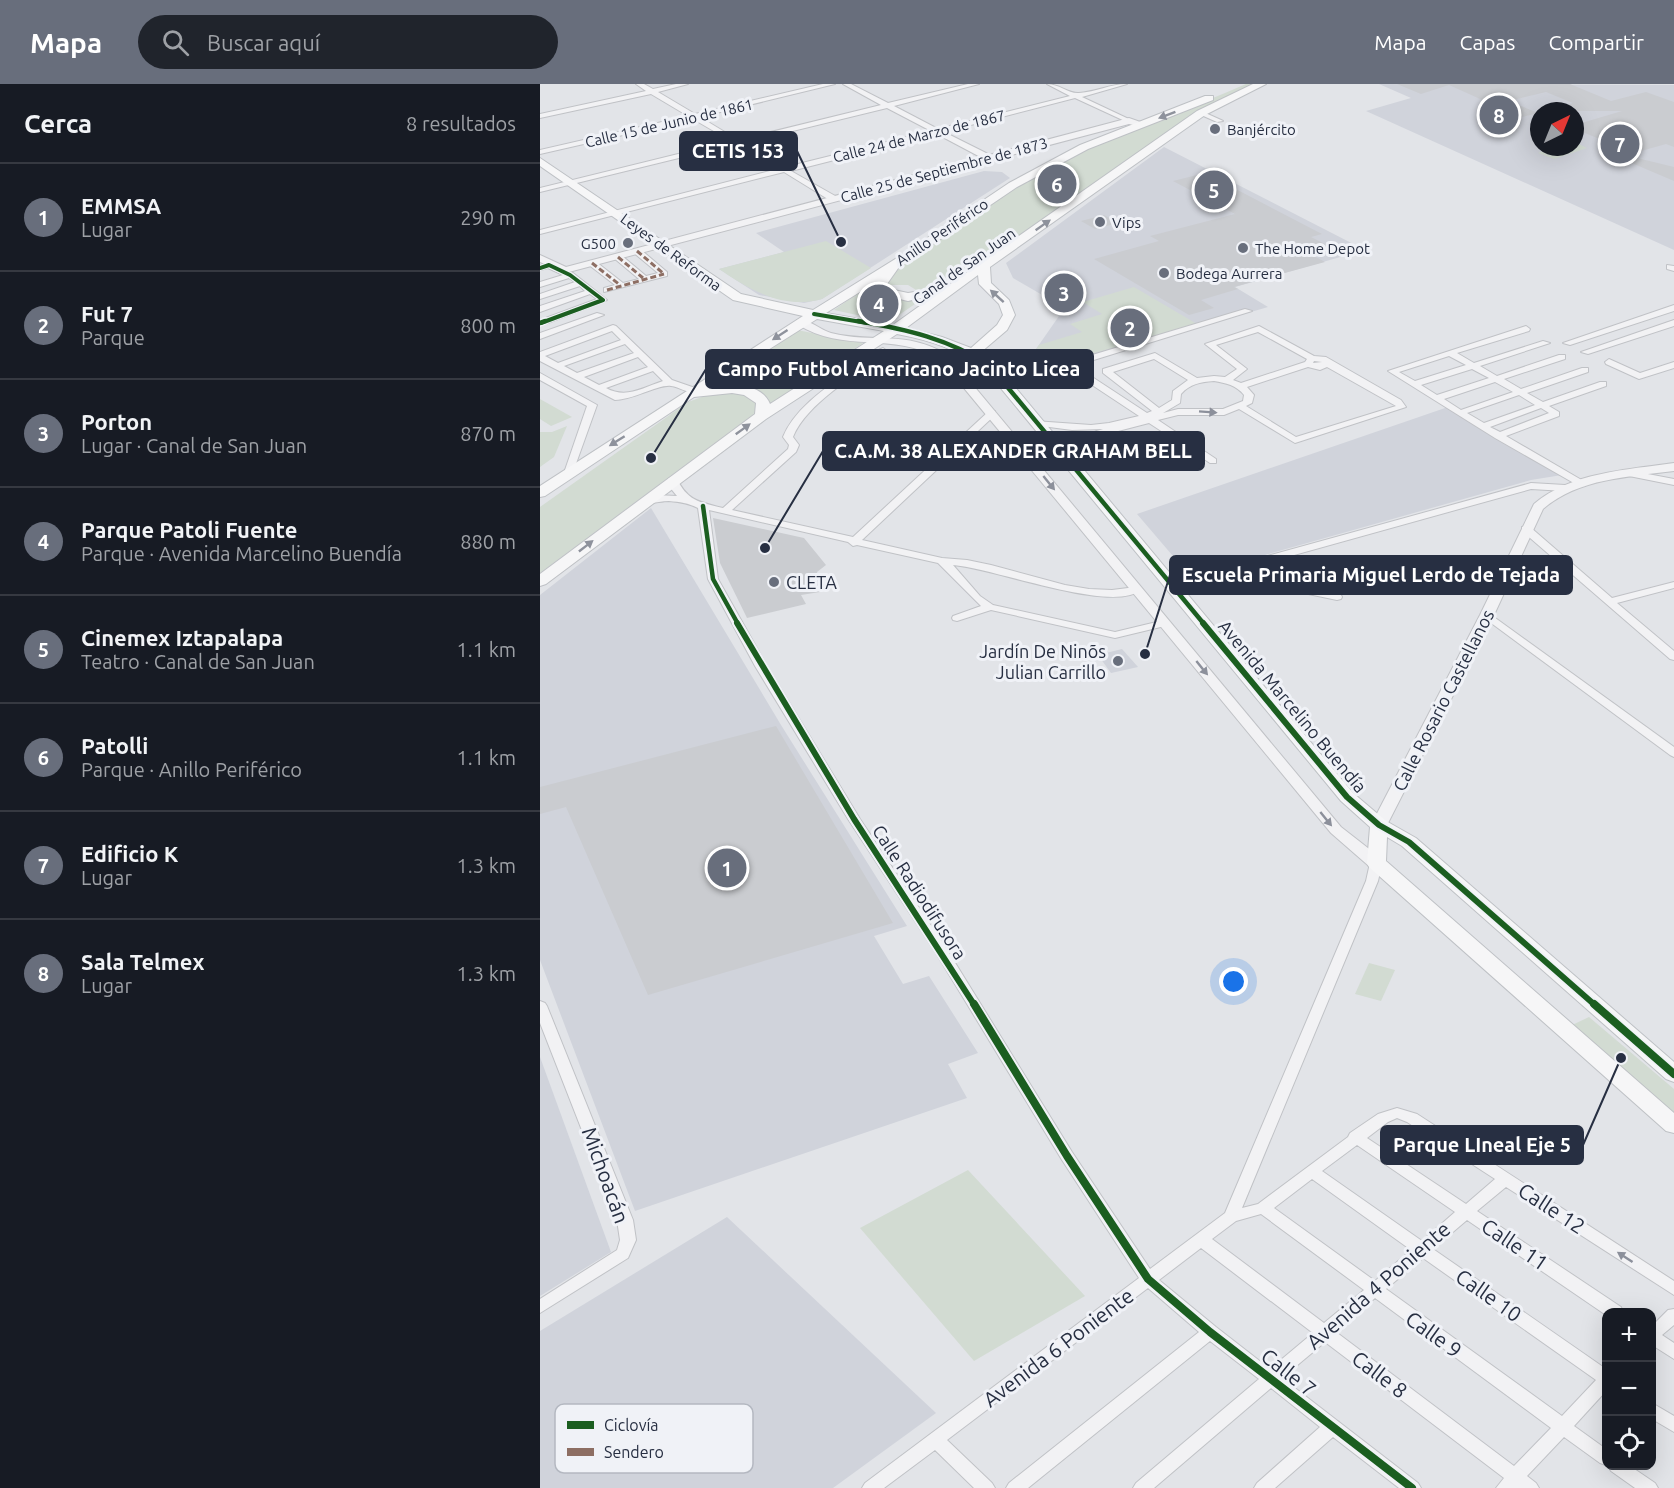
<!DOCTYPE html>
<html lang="es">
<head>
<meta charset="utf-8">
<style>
  body { margin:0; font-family:Ubuntu,sans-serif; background:#20242c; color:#f1f3f6 }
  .controls { position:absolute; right:18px; bottom:18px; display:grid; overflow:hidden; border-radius:12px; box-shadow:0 6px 24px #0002 }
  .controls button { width:54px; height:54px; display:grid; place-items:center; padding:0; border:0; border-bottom:2px solid #363941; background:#171b24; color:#f1f3f6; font:30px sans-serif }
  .compass { position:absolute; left:990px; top:18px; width:54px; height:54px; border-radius:50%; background:#171b24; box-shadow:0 6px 24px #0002; rotate:43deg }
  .you { position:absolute; left:694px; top:898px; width:21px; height:21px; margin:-15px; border:4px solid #fff; border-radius:50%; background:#1a73e8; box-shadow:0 0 0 9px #1a73e833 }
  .badge { display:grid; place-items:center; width:39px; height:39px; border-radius:50%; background:#686e7c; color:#fff; font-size:20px; font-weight:700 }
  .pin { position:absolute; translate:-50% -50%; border:3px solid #fff; box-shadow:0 2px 6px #0006 }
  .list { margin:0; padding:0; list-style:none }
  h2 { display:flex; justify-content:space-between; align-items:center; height:78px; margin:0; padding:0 24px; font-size:26px }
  h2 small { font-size:20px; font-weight:400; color:#9ea1a6 }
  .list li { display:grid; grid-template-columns:39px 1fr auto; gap:18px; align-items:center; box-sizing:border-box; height:108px; padding:0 24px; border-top:2px solid #363941 }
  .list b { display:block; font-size:22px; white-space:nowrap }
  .list p { margin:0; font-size:20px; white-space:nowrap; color:#9ea1a6 }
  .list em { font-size:20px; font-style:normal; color:#9ea1a6 }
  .icon { flex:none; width:33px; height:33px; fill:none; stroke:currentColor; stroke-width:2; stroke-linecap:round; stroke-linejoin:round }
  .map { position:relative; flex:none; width:1134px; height:1404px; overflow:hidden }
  header { display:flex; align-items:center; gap:36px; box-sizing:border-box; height:84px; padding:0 30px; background:#686e7c; color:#fff }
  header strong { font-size:28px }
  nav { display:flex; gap:33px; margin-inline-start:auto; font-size:21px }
  .search { width:420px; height:54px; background:#20242c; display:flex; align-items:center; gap:15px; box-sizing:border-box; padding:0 21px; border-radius:33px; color:#9ea1a6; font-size:22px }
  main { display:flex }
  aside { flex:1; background:#171b24 }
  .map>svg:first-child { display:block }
</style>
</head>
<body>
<header>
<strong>Mapa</strong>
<div class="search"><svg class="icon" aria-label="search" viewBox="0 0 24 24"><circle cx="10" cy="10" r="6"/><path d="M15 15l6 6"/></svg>Buscar aquí</div>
<nav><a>Mapa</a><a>Capas</a><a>Compartir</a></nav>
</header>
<main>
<aside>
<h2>Cerca<small>8 resultados</small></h2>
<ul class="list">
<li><span class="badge">1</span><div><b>EMMSA</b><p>Lugar</p></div><em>290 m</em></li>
<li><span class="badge">2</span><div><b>Fut 7</b><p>Parque</p></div><em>800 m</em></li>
<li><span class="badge">3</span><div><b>Porton</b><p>Lugar · Canal de San Juan</p></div><em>870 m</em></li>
<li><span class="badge">4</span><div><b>Parque Patoli Fuente</b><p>Parque · Avenida Marcelino Buendía</p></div><em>880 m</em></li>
<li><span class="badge">5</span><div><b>Cinemex Iztapalapa</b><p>Teatro · Canal de San Juan</p></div><em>1.1 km</em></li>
<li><span class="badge">6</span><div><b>Patolli</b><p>Parque · Anillo Periférico</p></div><em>1.1 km</em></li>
<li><span class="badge">7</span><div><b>Edificio K</b><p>Lugar</p></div><em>1.3 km</em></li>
<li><span class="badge">8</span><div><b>Sala Telmex</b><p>Lugar</p></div><em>1.3 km</em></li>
</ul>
</aside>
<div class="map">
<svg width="1134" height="1404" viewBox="0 0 1134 1404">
  <rect width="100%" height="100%" fill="#e2e4e8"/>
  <g fill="#d0d3db" fill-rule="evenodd">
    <path d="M839,0L1134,1V166L826,27L871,14ZM999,27H1035V63H999Z"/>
    <polygon points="624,63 825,166 695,203 728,223 495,291 487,278 519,232 517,224 516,219 473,194 466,179"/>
    <polygon points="444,87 462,88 470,94 282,215 264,219 219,211 179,185 244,168 216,149"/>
    <polygon points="908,323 1022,391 991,396 650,492 597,430"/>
    <polygon points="111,424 241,641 367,842 334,852 363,900 389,892 438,969 408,980 427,1014 95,1127 0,876 0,511"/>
    <polygon points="582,565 598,583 571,589 558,571"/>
    <polygon points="0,973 71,1168 0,1212"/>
    <polygon points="187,1133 396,1329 293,1404 0,1404 0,1247"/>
  </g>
  <g fill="#d2dbd2">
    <path d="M706,0H717L662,24L512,131L397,204L381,209L368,201H345C357,182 383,167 401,154C445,121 491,90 541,68C595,43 652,24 706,0Z"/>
    <polygon points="1035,58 1047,64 1014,75 998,69 1014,63 1035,63"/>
    <path d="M286,157L331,184L282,215C244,226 210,206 179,185Z"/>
    <polygon points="333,199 339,208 372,214 385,213 349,238 294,226"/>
    <polygon points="594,203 657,240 491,287 487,278 499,261 542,248 530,240 562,230 543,218"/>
    <polygon points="257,246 323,259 230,323 228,314 217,307 163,304"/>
    <polygon points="173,309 203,309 219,320 218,327 0,489 0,423 148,318"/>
    <polygon points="0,315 32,333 11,342 0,335"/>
    <polygon points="27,342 14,373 0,383 0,348 12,348"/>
    <polygon points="829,879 855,886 841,917 815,910"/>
    <polygon points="1049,933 1134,1005 1134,1036 1028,943"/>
    <polygon points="428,1086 545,1212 434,1277 320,1144"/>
  </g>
  <g fill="#caccd0">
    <polygon points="857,0 1030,0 1071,17 1106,8 1134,18 1134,63 1126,60 1094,69 1035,45 1035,41 1082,27 1016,27 1016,24 1033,19 1006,8 969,17 998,29 967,37 942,27 958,23 909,1 881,10"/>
    <polygon points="1089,72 1134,83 1134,97 1087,77"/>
    <polygon points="665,89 782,150 771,153 787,161 765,167 785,178 694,203 698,205 661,216 674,224 649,231 554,175 619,157 610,152 695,130 633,97"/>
    <polygon points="564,131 578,139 555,145 541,137"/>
    <polygon points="527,200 545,211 521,218 503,207"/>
    <polygon points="173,434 264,454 286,481 277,488 280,508 261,511 266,520 207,534 180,479"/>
    <polygon points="236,642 353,839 108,911 26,723 0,730 0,703"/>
  </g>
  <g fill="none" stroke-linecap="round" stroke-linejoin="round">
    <defs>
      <g id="minor">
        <path d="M96,0H104L113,5L136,0H148L118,8L155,30L283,0H295L160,33L198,56L341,21L303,0H311L348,19L428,0H439L354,22L398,45L530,12L507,0C519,0 529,10 539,9C556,8 570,0 587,0L542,13L593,37L587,38L535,14L404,48L452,72V76H446L397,50L251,87L297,113V117H291L244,88L0,150V146L238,85L196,60L0,108V104L191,57L153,35L0,70V66L148,32L111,10L0,34V30L106,7ZM347,24L391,47L246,83L204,59Z"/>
        <polygon points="661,27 681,36 683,37 677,38 659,30 658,29"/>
        <polygon points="94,165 100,165 127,188 127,192 64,208 64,204 75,201 49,181 49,177 55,177 83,199 99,195 75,175 75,171 81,171 106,192 118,189 94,169"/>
        <polygon points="9,179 33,189 67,216 0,242 0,236 57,215 50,210 0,228 0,222 45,207 40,202 0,215 0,210 35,198 29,194 0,203 0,198 23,191 8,184 0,186 0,181"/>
        <polygon points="1127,181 1134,182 1134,187 1127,185"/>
        <polygon points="1134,221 1134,227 1030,261 1023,259"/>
        <path d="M705,225L712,227L531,283L543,287L607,329L612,327L563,289V285L615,269L657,294L674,292L685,293L697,285L665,260L719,242L774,272L786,273L861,316L866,323L755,359L699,325L684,331H638L618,336L676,375V379H670L609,339L555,353L546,359L531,378L528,379L523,376C536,359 542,351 563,345L532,346L494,341V337L551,341L569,339L599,332L537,291L521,286L462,299L458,296L459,294L482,289L434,272C444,265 477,282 490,286C498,288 511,283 519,281ZM718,248L767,275L765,278L701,299L693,296L707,285L676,261ZM614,275L648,296L633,307L632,316L619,324L573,288ZM774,277L782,278L773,279ZM768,283L780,286L787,283L856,322L756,353L706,322L712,319L714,311L707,303ZM674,297C686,299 696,301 704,311L703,317L683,325H638L623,329L640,319L641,310C650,300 660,298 674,297Z"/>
        <polygon points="57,229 64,231 0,255 0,249"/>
        <polygon points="1134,236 1134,242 1048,270 1041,268"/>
        <path d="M73,241L76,242L132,296L158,305V309C148,310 140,303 131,302C119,300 93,316 75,316L0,277V268ZM72,247L81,256L18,279L5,272ZM85,260L94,269L37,289L24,282ZM98,273L108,283L59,301L44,293ZM113,287L123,297C102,304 86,315 66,304Z"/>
        <path d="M986,242L990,245L989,247L917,269L934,279L1003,257L1010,259L940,282L957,292L1019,271H1025V275L964,295L981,305L1042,284H1048V288L987,309L1003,318L1060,298H1066V302L1009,322L1019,328V332L966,352L1045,398V402H1039L955,354L848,287ZM909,272L926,281L875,297L859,288ZM932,285L949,294L897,311L881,301ZM955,298L973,308L921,326L904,315ZM979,311L995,321L944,339L927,329ZM1001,324L1009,329L960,348L950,343Z"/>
        <path d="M343,264L347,267L346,269C317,290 266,320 253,353L259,361L256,368L192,426L313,453L449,327H455V331L322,456L402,474L427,476L451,481L525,501L549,505L572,506L596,503L601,506C571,530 454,484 413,481L440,512L453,521L575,548L625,536L630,539L629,541L575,554L451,526L417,537L413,536L412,534L413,532L441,522L398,479L317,461L313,462L308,458L169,426L178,495L227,582L320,735L406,864L532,1068L610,1185L685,1129L826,797L830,779L836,775L840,776L842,779L838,797L702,1124L718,1120L808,1053L810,1049L838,1030L857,1024L877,1030L1134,1197V1211L966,1103L937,1127L1081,1223L1083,1228H1066V1231L927,1136L893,1165L1066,1285V1307L1034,1342L1066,1365V1381L1060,1379L1024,1353L987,1392L996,1399L999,1404H956L964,1394L785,1258L742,1294L878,1399L881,1404H859L793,1353L735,1404H714L717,1399L780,1343L731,1304L614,1404H593L596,1399L719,1295L670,1257L488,1404H466L469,1399L659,1248L608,1204L407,1356L452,1399L455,1404H434L395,1366L344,1404H322L325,1399L599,1194L522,1076L396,869L308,735L215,582L168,495L158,424C148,419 140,418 129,417C119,417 108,422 100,417C110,411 125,411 137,412L132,406L128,395L133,392L136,393C147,417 159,418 183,424L248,365L249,361L243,353C256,322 290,301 316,282C324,276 333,268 343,264ZM857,1034L867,1038L955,1095L926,1120L827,1054L848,1038ZM817,1061L915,1128L882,1157L782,1087ZM772,1095L871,1166L835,1197L734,1124ZM721,1130L824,1206L784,1239L672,1155L696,1137ZM661,1164L773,1249L730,1285L676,1243L619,1196ZM883,1174L1056,1296L1022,1332L846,1205ZM835,1214L1011,1344L974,1382L796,1248Z"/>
        <polygon points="1069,275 1100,289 1134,278 1134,284 1099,295 1066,280 1065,278"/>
        <polygon points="0,289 57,321 33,388 27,388 25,386 47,322 0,296"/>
        <polygon points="1092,387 1134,395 1134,401 1089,392 1087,390"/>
        <polygon points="991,399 1025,401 1030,404 1025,407 991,405 700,486 705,491 801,511 802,513 801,515 797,516 702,496 690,489 634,504 629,501 630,499"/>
        <polygon points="986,442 990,443 1072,514 1134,498 1134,504 1077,519 1134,567 1134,576 1130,575 982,447 982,443"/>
        <polygon points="947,528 1134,663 1134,673 1130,671 943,533 942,531"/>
        <polygon points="0,917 5,919 7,922 93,1136 96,1156 88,1174 0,1229 0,1215 77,1166 80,1156 77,1136 0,939"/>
        <polygon points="1134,1225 1134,1241 1122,1251 1134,1259 1134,1275 1112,1261 1112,1242 1128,1226"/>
        <polygon points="1112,1319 1134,1332 1134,1348 1112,1335"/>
        <polygon points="1068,1382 1090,1382 1115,1399 1118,1404 1095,1404 1071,1387"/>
      </g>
      <g id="tertiary">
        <polygon points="589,34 606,40 602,43 589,40 25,189 0,178 0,171 26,183"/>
        <path d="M257,236C268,234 280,246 291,249C334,260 364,245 408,271L801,743L842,775L844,779L842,783H830L791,749L400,275C354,247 303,270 257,240Z"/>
        <path d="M1134,379V387C1089,393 1039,394 1003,425L954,531L847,741L839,746L834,744L831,741L940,531L994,420C1032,388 1086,386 1134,379Z"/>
      </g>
      <path id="primary" d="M713,0H726L665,31L450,183L451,199L469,216L475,231L467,246L440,269L455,279L813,709L846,737L876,754L1134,978V998L1126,995L862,762L847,753L846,777L1134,1029V1049L1126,1047L829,783L827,779L830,743L801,717L445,285C418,265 389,256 357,250L226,335L6,500L0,502V490L215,330L216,319L204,311L192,309L154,313L5,412L0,413V402L263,232L193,216L0,82V74L201,210L273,226L365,169L469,99L540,61L665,12H673V16L548,65L477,103L359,183L347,200L349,205L368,209L406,203L657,27ZM438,191L439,200L459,220L463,231L457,241L431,264L402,253L366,244ZM336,198L339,210L368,217L395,211L353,241L286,229ZM277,235L344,247L230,320C221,298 189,299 169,303Z"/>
    </defs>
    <use href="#minor" stroke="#c0c2c6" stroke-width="2"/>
    <use href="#tertiary" stroke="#c0c2c6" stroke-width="2"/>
    <use href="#primary" stroke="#bec1c5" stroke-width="2"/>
    <use href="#minor" fill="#f2f2f4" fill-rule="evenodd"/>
    <use href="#tertiary" fill="#f2f2f4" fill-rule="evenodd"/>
    <use href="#primary" fill="#f6f6f7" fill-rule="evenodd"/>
    <g stroke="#8d6e63" stroke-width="3" stroke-dasharray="6 3" stroke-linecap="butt">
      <polyline points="97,167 124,190"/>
      <polyline points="78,173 103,194"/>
      <polyline points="52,179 80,201"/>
      <polyline points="67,206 124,190"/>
    </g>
    <defs>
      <g id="cycleway-far3">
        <polyline points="0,184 9,181 30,191 63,216 1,239"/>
        <polyline points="274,230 327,239"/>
      </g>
      <g id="cycleway-far2">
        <path d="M318,237C365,245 410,255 450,282L664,540"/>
        <polyline points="0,239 5,237"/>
        <polyline points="163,422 173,495 198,540"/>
      </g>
      <g id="cycleway-far1">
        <polyline points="197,539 314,735 435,922"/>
        <polyline points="663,539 807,713 839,741 869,758 1056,922"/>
      </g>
      <g id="cycleway">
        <polyline points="434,920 527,1072 608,1195 670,1248 872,1404"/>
        <polyline points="1054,920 1134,990"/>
      </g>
    </defs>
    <use href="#cycleway-far3" stroke="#f0f2f7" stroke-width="6"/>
    <use href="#cycleway-far2" stroke="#f0f2f7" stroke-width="8"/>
    <use href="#cycleway-far1" stroke="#f0f2f7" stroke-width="10"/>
    <use href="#cycleway" stroke="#f0f2f7" stroke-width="11"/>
    <use href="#cycleway-far3" stroke="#1b5e20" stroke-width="4"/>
    <use href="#cycleway-far2" stroke="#1b5e20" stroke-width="4.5"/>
    <use href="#cycleway-far1" stroke="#1b5e20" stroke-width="6"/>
    <use href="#cycleway" stroke="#1b5e20" stroke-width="8"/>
  </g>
  <defs><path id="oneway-solid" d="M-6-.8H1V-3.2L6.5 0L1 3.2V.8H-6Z" transform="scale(1.5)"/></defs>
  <g fill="#8e929c">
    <use href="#oneway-solid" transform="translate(627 31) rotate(159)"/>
    <use href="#oneway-solid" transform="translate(503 141) rotate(-35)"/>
    <use href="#oneway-solid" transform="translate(457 212) rotate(-138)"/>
    <use href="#oneway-solid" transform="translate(240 251) rotate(147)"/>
    <use href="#oneway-solid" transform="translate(203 345) rotate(-36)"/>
    <use href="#oneway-solid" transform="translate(77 357) rotate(148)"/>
    <use href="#oneway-solid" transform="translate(46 462) rotate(-38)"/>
  </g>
  <g fill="#8c909b">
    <use href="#oneway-solid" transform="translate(668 328) rotate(4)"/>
    <use href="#oneway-solid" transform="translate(509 399) rotate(51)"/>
    <use href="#oneway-solid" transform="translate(662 584) rotate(51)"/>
    <use href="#oneway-solid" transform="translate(786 735) rotate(51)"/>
    <use href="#oneway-solid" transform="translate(1085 1173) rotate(-147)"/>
  </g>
  <g fill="#686e7c" stroke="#f0f2f7" stroke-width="2">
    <circle cx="675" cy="45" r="6"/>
    <circle cx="560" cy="138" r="6"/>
    <circle cx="88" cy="159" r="6"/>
    <circle cx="703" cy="164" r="6"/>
    <circle cx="624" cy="189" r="6"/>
    <circle cx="234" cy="498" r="6"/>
    <circle cx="578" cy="577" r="6"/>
  </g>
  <g text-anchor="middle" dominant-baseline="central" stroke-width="6" stroke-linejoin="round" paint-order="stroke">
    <g font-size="15" fill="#272f42" stroke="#f0f2f7">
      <text transform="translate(129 39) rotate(-13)">Calle 15 de Junio de 1861</text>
      <text transform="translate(379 52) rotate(-14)">Calle 24 de Marzo de 1867</text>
      <text transform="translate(404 86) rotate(-15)">Calle 25 de Septiembre de 1873</text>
      <text transform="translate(402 148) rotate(-34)">Anillo Periférico</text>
      <text transform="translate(131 168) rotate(36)">Leyes de Reforma</text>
      <text transform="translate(424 182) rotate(-35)">Canal de San Juan</text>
    </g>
    <g font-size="15" fill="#272f42" stroke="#f0f2f7" text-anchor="start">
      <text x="687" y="45">Banjército</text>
      <text x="572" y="138">Vips</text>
      <text x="76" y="159" text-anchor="end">G500</text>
      <text x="715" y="164">The Home Depot</text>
      <text x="636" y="189">Bodega Aurrera</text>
    </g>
    <g font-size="18" fill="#272f42" stroke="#f0f2f7" text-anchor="start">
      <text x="246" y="498">CLETA</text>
      <text x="566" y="567" text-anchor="end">Jardín De Ninõs<tspan x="566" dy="21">Julian Carrillo</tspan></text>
    </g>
    <g font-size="18" fill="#272f42" stroke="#f0f2f7">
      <text transform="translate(903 616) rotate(-63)">Calle Rosario Castellanos</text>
      <text transform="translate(753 622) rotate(50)">Avenida Marcelino Buendía</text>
      <text transform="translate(380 808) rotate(57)">Calle Radiodifusora</text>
    </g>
    <g font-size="21" fill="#272f42" stroke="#f0f2f7">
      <text transform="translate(66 1091) rotate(70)">Michoacán</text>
      <text transform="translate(1012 1124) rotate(33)">Calle 12</text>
      <text transform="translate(975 1160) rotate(34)">Calle 11</text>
      <text transform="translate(838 1201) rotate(-41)">Avenida 4 Poniente</text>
      <text transform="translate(949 1211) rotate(35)">Calle 10</text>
      <text transform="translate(894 1250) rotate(36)">Calle 9</text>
      <text transform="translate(518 1263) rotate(-37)">Avenida 6 Poniente</text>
      <text transform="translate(749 1288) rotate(38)">Calle 7</text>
      <text transform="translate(840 1290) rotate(37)">Calle 8</text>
    </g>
  </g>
  <rect x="15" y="1320" width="198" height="69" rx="9" fill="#f0f2f7" stroke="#b4b8c1" stroke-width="1.5"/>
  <rect x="27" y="1337" width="27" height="8" fill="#1b5e20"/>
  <rect x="27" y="1364" width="27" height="8" fill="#8d6e63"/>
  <g font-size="16" fill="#272f42">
    <text x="64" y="1347">Ciclovía</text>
    <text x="64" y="1374">Sendero</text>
  </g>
  <path fill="none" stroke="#272f42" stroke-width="2" d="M301 158L257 67M111 374L166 285M225 464L283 367M605 570L630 491M1081 974L1043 1061"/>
  <g fill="#272f42" stroke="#f0f2f7" stroke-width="2">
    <circle cx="301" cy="158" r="6"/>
    <circle cx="111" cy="374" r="6"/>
    <circle cx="225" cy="464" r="6"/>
    <circle cx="605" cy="570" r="6"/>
    <circle cx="1081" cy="974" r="6"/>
  </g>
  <g fill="#272f42" stroke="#272f42" stroke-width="2">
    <rect x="140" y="48" width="117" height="38" rx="6"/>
    <rect x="166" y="266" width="387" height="38" rx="6"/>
    <rect x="283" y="348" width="381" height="38" rx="6"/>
    <rect x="630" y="472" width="402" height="38" rx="6"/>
    <rect x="841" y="1042" width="202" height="38" rx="6"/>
  </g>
  <g font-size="20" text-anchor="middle" font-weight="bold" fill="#fff">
    <text x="198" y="74">CETIS 153</text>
    <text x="359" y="292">Campo Futbol Americano Jacinto Licea</text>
    <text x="473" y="374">C.A.M. 38 ALEXANDER GRAHAM BELL</text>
    <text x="831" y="498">Escuela Primaria Miguel Lerdo de Tejada</text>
    <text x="942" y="1068">Parque LIneal Eje 5</text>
  </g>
</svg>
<div class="controls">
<button>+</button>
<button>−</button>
<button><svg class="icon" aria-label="locate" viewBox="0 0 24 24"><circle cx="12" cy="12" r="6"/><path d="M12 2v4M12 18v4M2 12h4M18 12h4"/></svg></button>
</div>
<svg class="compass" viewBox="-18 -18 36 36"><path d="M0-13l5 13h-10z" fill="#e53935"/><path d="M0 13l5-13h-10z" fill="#9ea1a6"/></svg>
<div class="you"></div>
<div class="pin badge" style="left:187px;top:784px">1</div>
<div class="pin badge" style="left:590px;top:244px">2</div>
<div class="pin badge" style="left:524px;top:209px">3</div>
<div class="pin badge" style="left:339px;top:220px">4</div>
<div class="pin badge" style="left:674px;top:106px">5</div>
<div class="pin badge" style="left:517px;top:100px">6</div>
<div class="pin badge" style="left:1080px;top:60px">7</div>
<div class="pin badge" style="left:959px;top:31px">8</div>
</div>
</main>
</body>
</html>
